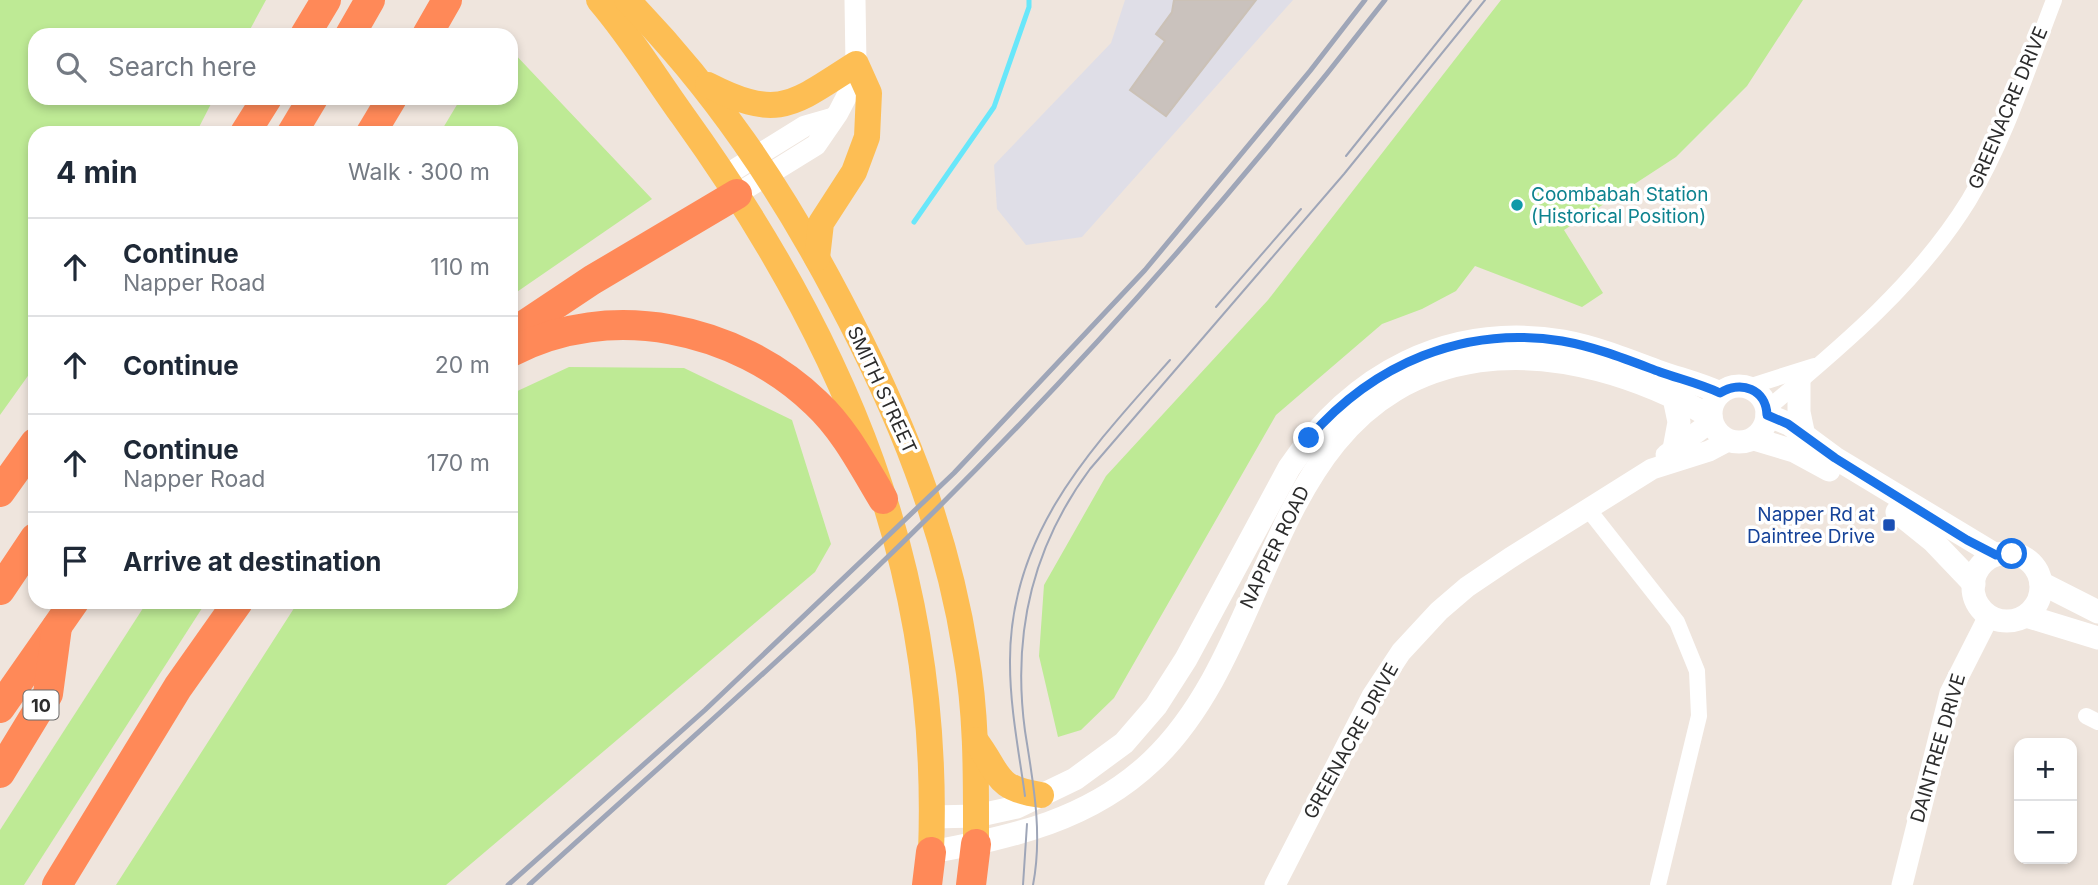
<!DOCTYPE html>
<html lang="en">
<head>
<meta charset="utf-8">
<style>
  body { margin:0; font-family:Inter,sans-serif; background:#f6f6f7; color:#1f2937 }
  .controls { position:absolute; right:21px; bottom:21px; display:grid; overflow:hidden; border-radius:14px; box-shadow:0 4px 10px #0003 }
  .controls button { width:63px; height:63px; display:grid; place-items:center; padding:0; border:0; border-bottom:2px solid #e0e1e3; background:#fff; color:#1f2937; font:35px sans-serif }
  .stop { position:absolute; width:21px; height:21px; margin:-16px; border:5px solid #1a73e8; border-radius:50%; background:#fff }
  .stop.end { background:#1a73e8; border-color:#fff; box-shadow:0 2px 7px #0008 }
  .list { margin:0; padding:0; list-style:none }
  h2 { display:flex; justify-content:space-between; align-items:center; height:91px; margin:0; padding:0 28px; font-size:30px }
  h2 small { font-size:23px; font-weight:400; color:#747a83 }
  .list li { display:grid; grid-template-columns:46px 1fr auto; gap:21px; align-items:center; box-sizing:border-box; height:98px; padding:0 28px; border-top:2px solid #e0e1e3 }
  .list b { display:block; font-size:26px; white-space:nowrap }
  .list p { margin:0; font-size:23px; white-space:nowrap; color:#747a83 }
  .list em { font-size:23px; font-style:normal; color:#747a83 }
  .icon { flex:none; width:38px; height:38px; fill:none; stroke:currentColor; stroke-width:2; stroke-linecap:round; stroke-linejoin:round }
  .map { position:relative; flex:none; width:2098px; height:885px; overflow:hidden }
  .search { position:absolute; background:#fff; box-shadow:0 4px 10px #0003; left:28px; top:28px; width:490px; height:77px; display:flex; align-items:center; gap:18px; box-sizing:border-box; padding:0 24px; border-radius:21px; color:#747a83; font-size:26px }
  .panel { position:absolute; background:#fff; box-shadow:0 4px 10px #0003; left:28px; top:126px; width:490px; height:483px; border-radius:21px }
  .map>svg:first-child { display:block }
</style>
</head>
<body>
<div class="map">
<svg width="2098" height="885" viewBox="0 0 2098 885">
  <rect width="100%" height="100%" fill="#efe5dd"/>
  <polygon fill="#dfdee7" points="1125,0 1293,0 1082,237 1026,245 997,209 994,165 1111,43"/>
  <g fill="#beea95">
    <polygon points="0,0 266,0 247,35 35,35 35,98 214,98 196,133 35,133 35,366 0,415"/>
    <polygon points="1501,0 1803,0 1747,86 1676,157 1564,230 1603,293 1582,307 1475,266 1456,291 1422,309 1382,324 1276,415 1114,698 1081,730 1058,737 1039,656 1044,585 1106,476 1268,300"/>
    <polygon points="511,50 652,199 511,296 511,133 440,133 461,98 511,98"/>
    <polygon points="569,367 684,368 792,420 831,544 815,572 446,885 116,885 298,602 511,602 511,394"/>
    <polygon points="147,602 206,602 24,885 0,885 0,830"/>
  </g>
  <g fill="none" stroke-linecap="round" stroke-linejoin="round">
    <polyline stroke="#68e7fa" stroke-width="5" points="914,222 994,107 1029,7 1029,0"/>
  </g>
  <polygon fill="#cac2bd" stroke="#cbc1b6" stroke-width="2" points="1174,0 1256,0 1166,116 1130,90 1165,41 1156,34 1172,12"/>
  <g fill="none" stroke-linecap="round" stroke-linejoin="round">
    <g stroke="#fff" stroke-width="16">
      <polyline points="1748,387 1814,366"/>
      <path d="M1767,409C1841,347 1918,283 1969,200C2006,138 2028,67 2054,0"/>
      <polyline points="1588,509 1677,622 1697,671 1699,716 1658,885"/>
      <polyline points="2086,716 2098,722"/>
    </g>
    <g stroke="#fff" stroke-width="21">
      <polyline points="726,175 805,126 833,118"/>
      <polyline points="737,194 816,145 838,113 851,88 856,64 855,0"/>
      <polyline points="1666,455 1711,422"/>
      <polyline points="1275,885 1372,696 1401,652 1439,611 1467,587 1510,558 1652,469 1709,451 1728,441"/>
      <polyline points="1902,885 1950,693 1989,616"/>
    </g>
    <g stroke="#fff" stroke-width="23">
      <polyline points="1799,381 1799,412 1804,436"/>
      <circle cx="1739" cy="414" r="28"/>
      <polyline points="1767,415 1789,424 1835,458 1996,555"/>
      <polyline points="1754,439 1794,451 1829,470"/>
      <polyline points="1674,449 1679,422 1674,398"/>
      <polyline points="1897,512 1933,541 1974,584"/>
      <circle cx="2007" cy="587" r="34"/>
      <polyline points="2041,583 2098,612"/>
      <polyline points="2026,616 2098,638"/>
      <path d="M933,817L976,816L1017,807L1075,779L1124,743L1156,706L1186,659L1289,468C1352,374 1448,322 1563,341C1596,347 1628,360 1660,372C1680,379 1701,384 1720,393"/>
      <path d="M931,852C1013,837 1090,820 1152,761C1280,640 1266,393 1479,361C1558,350 1642,377 1711,417"/>
    </g>
    <g stroke="#fdbe54" stroke-width="26">
      <path d="M599,0C630,36 655,77 683,116C845,341 942,570 931,852"/>
      <path d="M627,0C714,89 780,187 838,297C898,410 946,526 966,654C977,716 976,780 976,844"/>
      <path d="M708,85C780,122 794,103 856,64L869,93L867,137L854,172L821,223L817,258"/>
      <path d="M975,740C1001,774 993,788 1041,795"/>
    </g>
    <g stroke="#ff8958" stroke-width="30">
      <polyline points="305,35 326,0"/>
      <polyline points="350,35 370,0"/>
      <polyline points="427,35 447,0"/>
      <polyline points="245,133 267,98"/>
      <polyline points="292,133 313,98"/>
      <polyline points="371,133 392,98"/>
      <polyline points="511,334 592,280 737,194"/>
      <path d="M511,352C610,300 737,327 816,403C845,430 863,466 883,499"/>
      <polyline points="0,492 35,443"/>
      <polyline points="0,590 35,538"/>
      <polyline points="0,708 74,602"/>
      <polyline points="0,773 48,694 57,627"/>
      <polyline points="57,885 178,687 238,602"/>
      <polyline points="927,885 931,852"/>
      <polyline points="971,885 976,844"/>
    </g>
    <g stroke="#9fa6b8" stroke-width="2">
      <polyline points="1346,156 1471,0"/>
      <polyline points="1216,307 1301,209"/>
      <path d="M1025,796C1019,752 1010,708 1010,663C1009,534 1090,450 1170,360"/>
      <polyline points="1023,885 1027,824"/>
      <path d="M1033,885C1043,833 1033,782 1025,731C1012,635 1032,547 1090,469L1344,174L1485,0"/>
    </g>
    <g stroke="#9fa6b8" stroke-width="5">
      <polyline points="508,885 705,710 954,473 1145,270 1310,71 1365,0"/>
      <path d="M529,885C642,782 757,682 868,576C1054,398 1228,203 1385,0"/>
    </g>
  </g>
  <g fill="none" stroke-linecap="round" stroke-linejoin="round">
    <path stroke="#1a73e8" stroke-width="9" d="M1309,438C1373,364 1464,325 1562,341C1596,347 1628,360 1660,372C1680,379 1701,384 1720,393C1741,380 1766,389 1767,415L1788,424L1835,458L1967,540L1996,555L2012,554"/>
  </g>
  <circle fill="#0f9aa8" stroke="#fff" stroke-width="2.5" cx="1517" cy="205" r="7"/>
  <rect fill="#1a4fb4" stroke="#fff" stroke-width="2.5" x="1882" y="518" width="14" height="14" rx="3.5"/>
  <g text-anchor="middle" dominant-baseline="central" stroke-width="7" stroke-linejoin="round" paint-order="stroke">
    <rect fill="#fff" stroke="#6b6b6b" stroke-width="2" x="23.5" y="690.5" width="35" height="29" rx="5"/>
    <g font-size="18" font-weight="bold" fill="#2c2c2c">
      <text x="41" y="705">10</text>
    </g>
    <g font-size="19" fill="#2c2c2c" stroke="#fff">
      <text transform="translate(2008 108) rotate(-67)">GREENACRE DRIVE</text>
      <text transform="translate(882 390) rotate(65)">SMITH STREET</text>
      <text transform="translate(1275 547) rotate(-64)">NAPPER ROAD</text>
      <text transform="translate(1351 741) rotate(-61)">GREENACRE DRIVE</text>
      <text transform="translate(1938 748) rotate(-74)">DAINTREE DRIVE</text>
    </g>
    <g font-size="19" fill="#0d838f" stroke="#fff" text-anchor="start">
      <text x="1531" y="194">Coombabah Station<tspan x="1531" dy="22">(Historical Position)</tspan></text>
    </g>
    <g font-size="19" fill="#164399" stroke="#fff" text-anchor="end">
      <text x="1875" y="514">Napper Rd at<tspan x="1875" dy="22">Daintree Drive</tspan></text>
    </g>
  </g>
</svg>
<div class="controls">
<button>+</button>
<button>−</button>
</div>
<div class="stop" style="left:2012px;top:554px"></div>
<div class="stop end" style="left:1309px;top:438px"></div>
<div class="search"><svg class="icon" aria-label="search" viewBox="0 0 24 24"><circle cx="10" cy="10" r="6"/><path d="M15 15l6 6"/></svg>Search here</div>
<section class="panel">
<h2>4 min<small>Walk · 300 m</small></h2>
<ul class="list">
<li><svg class="icon" aria-label="ahead" viewBox="0 0 24 24"><path d="M12 20V5M6 11l6-6 6 6"/></svg><div><b>Continue</b><p>Napper Road</p></div><em>110 m</em></li>
<li><svg class="icon" aria-label="ahead" viewBox="0 0 24 24"><path d="M12 20V5M6 11l6-6 6 6"/></svg><div><b>Continue</b></div><em>20 m</em></li>
<li><svg class="icon" aria-label="ahead" viewBox="0 0 24 24"><path d="M12 20V5M6 11l6-6 6 6"/></svg><div><b>Continue</b><p>Napper Road</p></div><em>170 m</em></li>
<li><svg class="icon" aria-label="arrive" viewBox="0 0 24 24"><path d="M6 21V4h12l-3 4 3 4H6"/></svg><div><b>Arrive at destination</b></div></li>
</ul>
</section>
</div>
</body>
</html>
